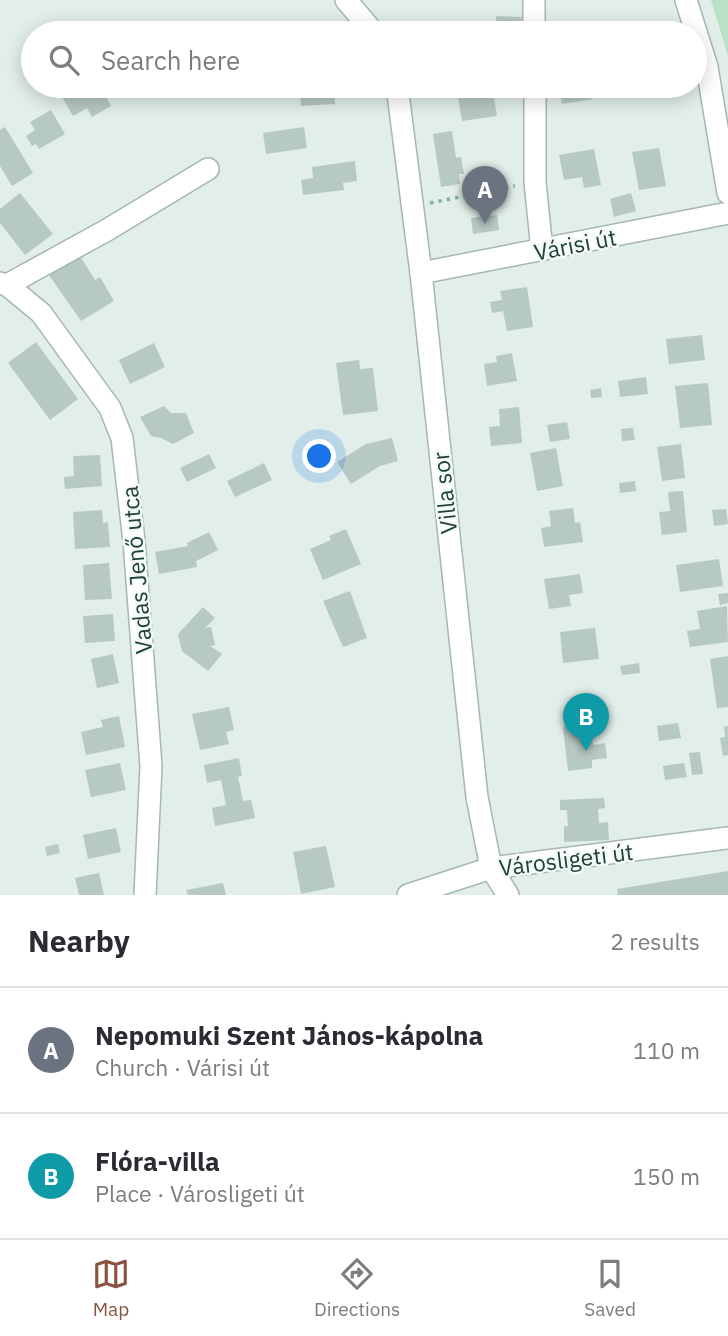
<!DOCTYPE html>
<html lang="en">
<head>
<meta charset="utf-8">
<style>
  body { margin:0; font-family:"IBM Plex Sans",sans-serif; background:#f2f2f3; color:#2b2b33 }
  .you { position:absolute; left:320px; top:457px; width:24px; height:24px; margin:-18px; border:5px solid #fff; border-radius:50%; background:#1a73e8; box-shadow:0 0 0 10px #1a73e833 }
  .badge { display:grid; place-items:center; width:46px; height:46px; border-radius:50%; background:#8a5440; color:#fff; font-size:23px; font-weight:700 }
  .pin { position:absolute; translate:-50% -58px; filter:drop-shadow(0 2px 4px #0008) }
  .pin::after { content:''; position:absolute; top:37px; width:24px; height:21px; background:inherit; clip-path:polygon(0 0,100% 0,50% 100%) }
  .list { margin:0; padding:0; list-style:none }
  h2 { display:flex; justify-content:space-between; align-items:center; height:91px; margin:0; padding:0 28px; font-size:30px }
  h2 small { font-size:23px; font-weight:400; color:#7c7c81 }
  .list li { display:grid; grid-template-columns:46px 1fr auto; gap:21px; align-items:center; box-sizing:border-box; height:126px; padding:0 28px; border-top:2px solid #e1e1e2 }
  .list b { display:block; font-size:26px; white-space:nowrap }
  .list p { margin:0; font-size:23px; white-space:nowrap; color:#7c7c81 }
  .list em { font-size:23px; font-style:normal; color:#7c7c81 }
  .icon { flex:none; width:38px; height:38px; fill:none; stroke:currentColor; stroke-width:2; stroke-linecap:round; stroke-linejoin:round }
  .map { position:relative; flex:none; width:728px; height:895px; overflow:hidden }
  .search { position:absolute; background:#fff; box-shadow:0 4px 18px #0003; left:21px; right:21px; top:21px; height:77px; display:flex; align-items:center; gap:18px; box-sizing:border-box; padding:0 24px; border-radius:38px; color:#7c7c81; font-size:26px }
  .sheet { height:343px; background:#fff }
  nav { display:flex; justify-content:space-around; align-items:center; box-sizing:border-box; height:98px; border-top:2px solid #e1e1e2; background:#fff; font-size:19px; color:#7c7c81 }
  nav a { display:grid; justify-items:center; gap:4px }
  nav .on { color:#8a5440 }
  .map>svg:first-child { display:block }
</style>
</head>
<body>
<div class="map">
<svg width="728" height="895" viewBox="0 0 728 895">
  <rect width="100%" height="100%" fill="#e2eee9"/>
  <polygon fill="#b9e1c6" points="711,0 728,0 728,56"/>
  <g fill="#b7c9c3">
    <polygon points="496,16 522,17 521,31 495,33"/>
    <polygon points="588,27 589,33 558,33 558,32"/>
    <polygon points="81,86 106,86 109,91 105,94 111,106 92,117 87,108 73,116 62,97"/>
    <polygon points="300,86 334,86 335,104 301,106"/>
    <polygon points="471,86 492,86 497,116 462,121 457,91 471,89"/>
    <polygon points="591,86 593,99 562,104 559,87"/>
    <polygon points="51,110 65,134 39,149 36,144 32,146 26,136 35,130 30,122"/>
    <polygon points="5,127 33,173 12,186 0,166 0,130"/>
    <polygon points="304,127 307,148 266,154 263,133"/>
    <polygon points="452,131 456,158 461,157 464,174 459,174 460,184 441,187 433,134"/>
    <polygon points="659,148 666,186 639,190 632,152"/>
    <polygon points="594,149 601,185 584,188 582,177 564,180 559,155"/>
    <polygon points="355,161 357,181 343,183 344,190 303,195 301,180 313,178 312,167"/>
    <polygon points="20,193 53,234 25,255 0,223 0,209"/>
    <polygon points="631,193 636,211 614,217 610,199"/>
    <polygon points="497,215 499,230 473,234 471,218"/>
    <polygon points="80,256 95,280 100,277 114,301 81,321 49,275"/>
    <polygon points="527,287 533,327 507,331 503,311 492,313 490,302 502,300 500,291"/>
    <polygon points="702,335 705,360 669,364 666,339"/>
    <polygon points="36,342 78,399 50,420 8,363"/>
    <polygon points="154,343 165,367 130,384 119,360"/>
    <polygon points="512,353 517,381 487,386 484,364 497,362 496,356"/>
    <polygon points="359,360 360,369 373,368 378,411 343,415 336,363"/>
    <polygon points="646,377 648,394 620,397 618,381"/>
    <polygon points="708,383 712,425 680,428 675,386"/>
    <polygon points="601,388 602,397 591,398 590,390"/>
    <polygon points="164,406 171,413 186,413 194,433 173,444 161,438 151,436 140,417"/>
    <polygon points="519,407 522,443 491,446 489,427 500,426 499,409"/>
    <polygon points="567,422 570,439 550,442 547,425"/>
    <polygon points="633,428 635,440 622,441 621,429"/>
    <polygon points="392,438 398,461 380,466 351,484 337,462 366,444"/>
    <polygon points="681,444 685,478 662,481 657,447"/>
    <polygon points="556,448 563,486 537,491 530,453"/>
    <polygon points="209,454 216,468 187,482 180,468"/>
    <polygon points="100,455 102,486 65,489 64,477 74,476 73,456"/>
    <polygon points="264,463 272,480 235,497 227,481"/>
    <polygon points="635,481 636,491 620,493 619,483"/>
    <polygon points="683,491 687,532 662,535 659,512 670,511 668,492"/>
    <polygon points="573,508 575,523 580,522 583,542 544,547 541,528 551,526 549,511"/>
    <polygon points="726,509 728,524 714,526 712,510"/>
    <polygon points="102,510 103,523 108,522 110,547 75,549 73,512"/>
    <polygon points="346,529 361,564 323,580 310,549 331,540 329,536"/>
    <polygon points="209,532 218,550 196,561 197,567 159,574 155,552 188,546 187,543"/>
    <polygon points="719,559 723,586 680,592 676,565"/>
    <polygon points="109,563 112,599 85,600 83,565"/>
    <polygon points="580,574 583,593 569,595 571,606 549,609 544,579"/>
    <polygon points="350,591 367,638 343,647 323,601"/>
    <polygon points="728,593 728,603 720,605 718,594"/>
    <polygon points="727,606 728,642 690,647 687,631 700,629 697,611"/>
    <polygon points="203,607 215,618 205,628 211,627 215,645 210,646 222,654 208,671 182,651 178,634"/>
    <polygon points="113,614 115,641 85,643 83,616"/>
    <polygon points="595,628 599,659 563,663 560,632"/>
    <polygon points="113,654 119,683 97,688 91,659"/>
    <polygon points="728,656 728,707 717,708 710,659"/>
    <polygon points="639,663 640,673 622,675 620,666"/>
    <polygon points="229,707 234,730 226,732 229,744 200,750 192,714"/>
    <polygon points="119,716 125,747 86,755 81,732 103,727 101,720"/>
    <polygon points="678,723 681,738 659,741 657,726"/>
    <polygon points="590,724 593,745 605,743 607,758 592,760 592,768 568,771 563,727"/>
    <polygon points="728,726 728,755 723,756 720,738 725,737 724,727"/>
    <polygon points="700,752 703,774 692,775 689,753"/>
    <polygon points="239,758 242,776 238,777 243,801 251,800 255,818 215,826 212,808 226,805 221,780 207,783 204,765"/>
    <polygon points="120,763 126,790 91,797 85,770"/>
    <polygon points="684,763 687,777 665,780 663,766"/>
    <polygon points="604,798 605,808 598,809 599,823 608,822 609,840 564,842 564,826 568,826 567,810 560,810 560,800"/>
    <polygon points="116,828 121,852 88,859 83,835"/>
    <polygon points="58,844 60,853 47,856 45,847"/>
    <polygon points="326,846 335,887 301,894 293,852"/>
    <polygon points="728,871 728,895 618,895 617,889"/>
    <polygon points="99,873 104,895 79,895 75,878"/>
    <polygon points="223,883 226,895 188,895 186,890"/>
  </g>
  <g fill="none" stroke-linecap="round" stroke-linejoin="round">
    <defs>
      <g id="minor">
        <polyline points="346,0 374,33"/>
        <polyline points="534,0 534,33"/>
        <polyline points="686,0 707,67 728,193"/>
        <polyline points="397,86 421,273 477,797 491,868 508,895"/>
        <polyline points="535,86 535,182 542,250"/>
        <polyline points="421,273 728,213"/>
        <polyline points="0,283 7,285 41,313 110,408 122,438 134,541 151,766 145,895"/>
        <polyline points="7,285 107,230 208,169"/>
        <polyline points="408,895 491,868 728,838"/>
      </g>
    </defs>
    <use href="#minor" stroke="#a4b7b1" stroke-width="24"/>
    <polyline stroke="#7fb5a7" stroke-width="3.5" stroke-dasharray="3.5 5" stroke-linecap="butt" points="430,203 515,186"/>
    <use href="#minor" stroke="#fff" stroke-width="21"/>
  </g>
  <g text-anchor="middle" dominant-baseline="central" stroke-width="5" stroke-linejoin="round" paint-order="stroke">
    <g font-size="23" fill="#20413a" stroke="#f3faf7">
      <text transform="translate(575 244) rotate(-11)">Várisi út</text>
      <text transform="translate(444 493) rotate(-96)">Villa sor</text>
      <text transform="translate(136 570) rotate(-95)">Vadas Jenő utca</text>
      <text transform="translate(566 859) rotate(-7)">Városligeti út</text>
    </g>
  </g>
</svg>
<div class="you"></div>
<div class="pin badge" style="left:485px;top:224px;background:#6b7280">A</div>
<div class="pin badge" style="left:586px;top:751px;background:#0f9aa8">B</div>
<div class="search"><svg class="icon" aria-label="search" viewBox="0 0 24 24"><circle cx="10" cy="10" r="6"/><path d="M15 15l6 6"/></svg>Search here</div>
</div>
<section class="sheet">
<h2>Nearby<small>2 results</small></h2>
<ul class="list">
<li><span class="badge" style="background:#6b7280">A</span><div><b>Nepomuki Szent János-kápolna</b><p>Church · Várisi út</p></div><em>110 m</em></li>
<li><span class="badge" style="background:#0f9aa8">B</span><div><b>Flóra-villa</b><p>Place · Városligeti út</p></div><em>150 m</em></li>
</ul>
</section>
<nav>
<a class="on"><svg class="icon" aria-label="map" viewBox="0 0 24 24"><path d="M3 6l6-2 6 2 6-2v14l-6 2-6-2-6 2zM9 4v14M15 6v14"/></svg>Map</a>
<a><svg class="icon" aria-label="directions" viewBox="0 0 24 24"><path d="M12 3l9 9-9 9-9-9zM9 14v-3h6M13 9l2 2-2 2"/></svg>Directions</a>
<a><svg class="icon" aria-label="saved" viewBox="0 0 24 24"><path d="M7 4h10v16l-5-4-5 4z"/></svg>Saved</a>
</nav>
</body>
</html>
